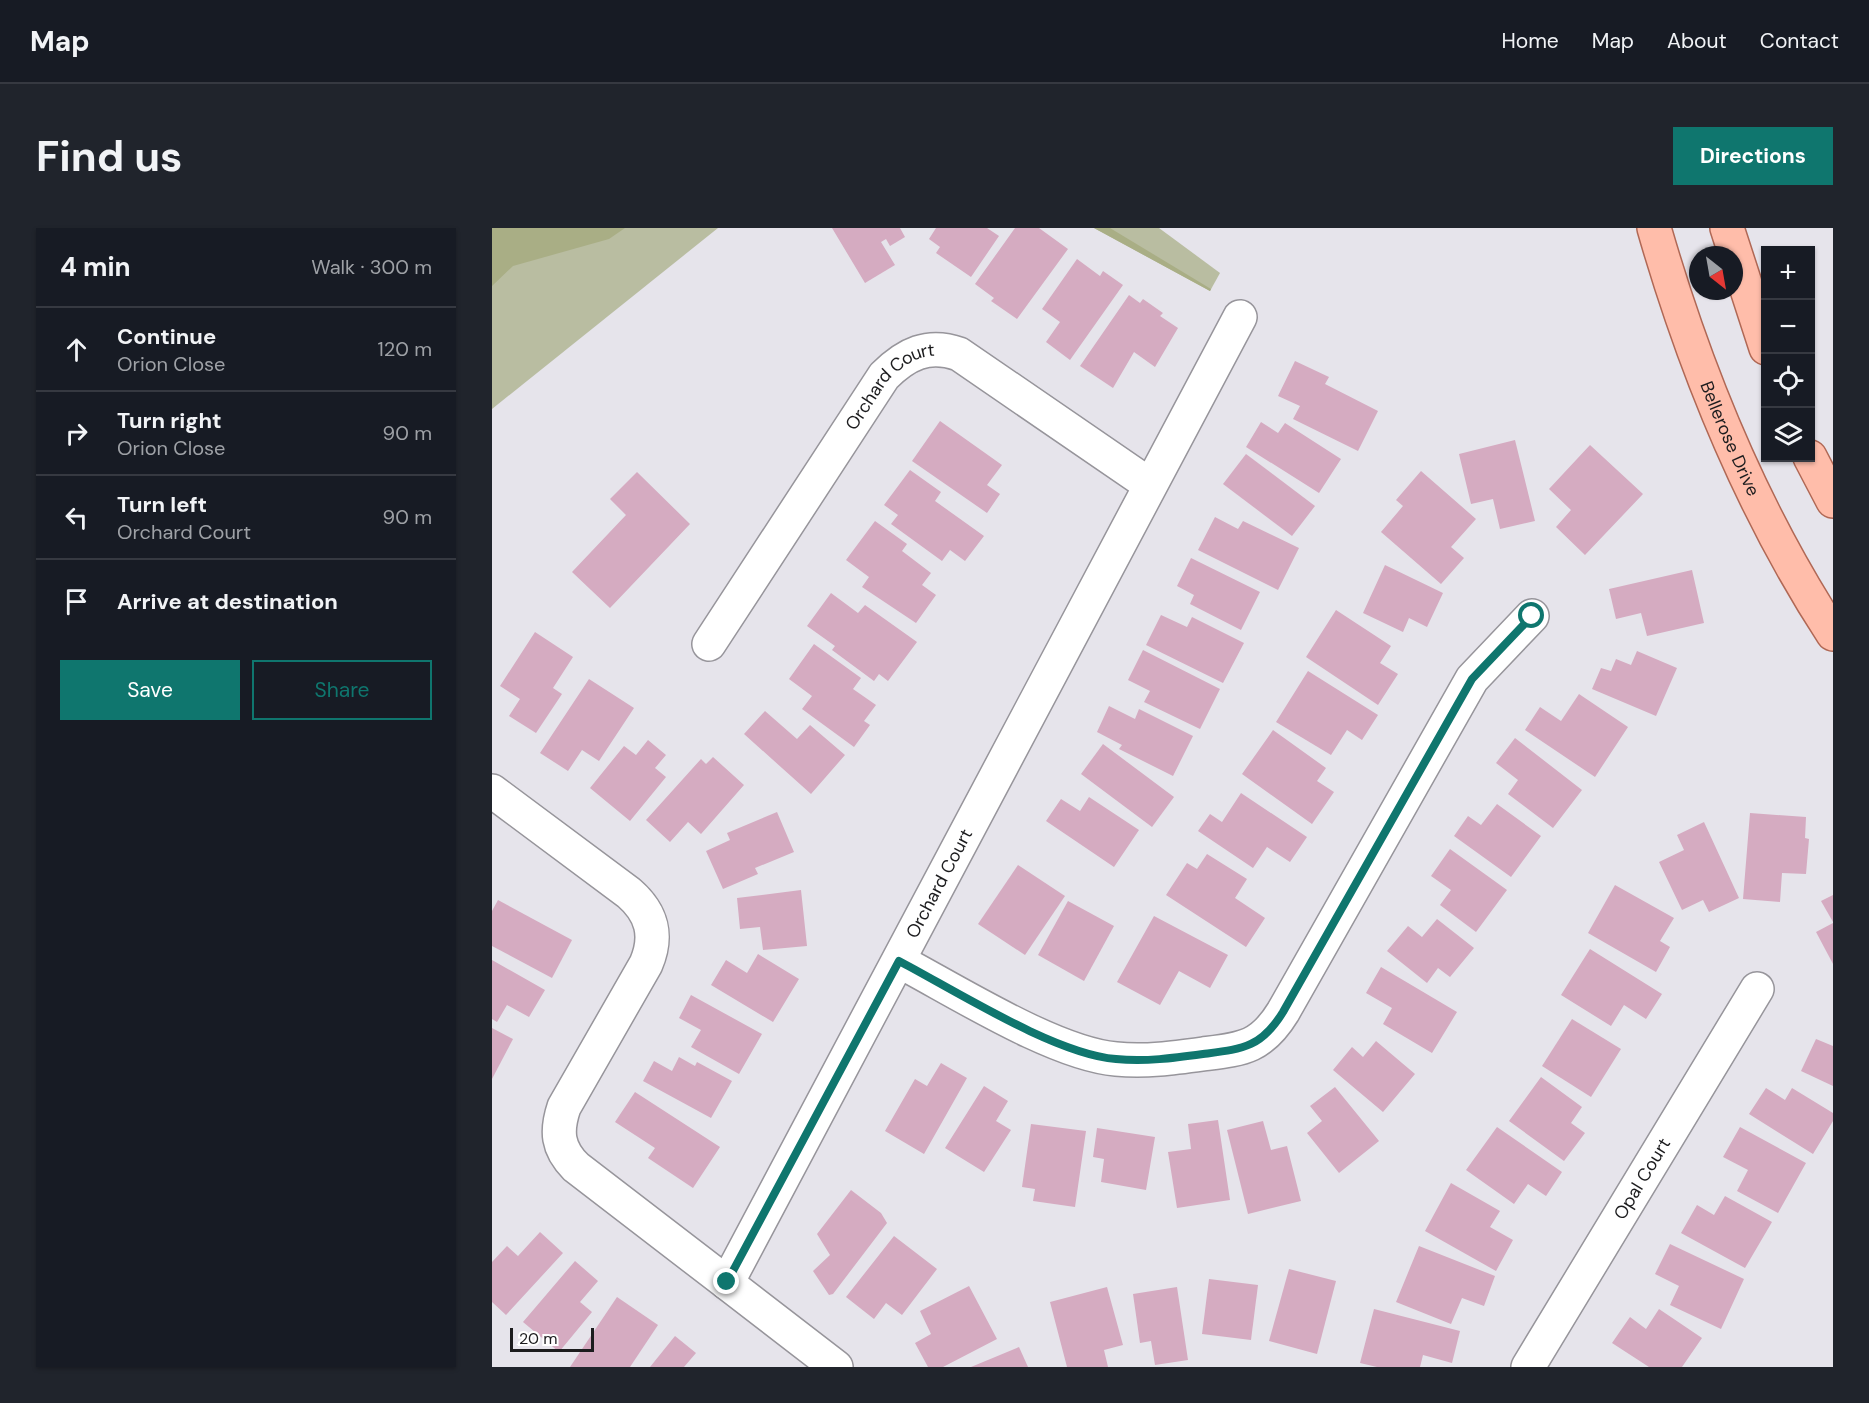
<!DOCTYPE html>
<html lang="en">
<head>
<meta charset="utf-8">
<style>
  body { margin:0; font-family:"DM Sans",sans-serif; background:#20242c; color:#f1f3f6 }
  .controls { position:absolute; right:18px; top:18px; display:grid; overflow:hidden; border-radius:0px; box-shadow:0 2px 4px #0004 }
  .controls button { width:54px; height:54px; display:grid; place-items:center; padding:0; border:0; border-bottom:2px solid #363941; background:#171b24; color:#f1f3f6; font:30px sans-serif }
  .compass { position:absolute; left:1197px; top:18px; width:54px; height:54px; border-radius:50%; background:#171b24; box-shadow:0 2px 4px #0004; rotate:149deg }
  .scale { position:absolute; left:18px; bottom:15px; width:84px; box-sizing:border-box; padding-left:6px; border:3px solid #1c1c1e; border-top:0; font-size:16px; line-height:21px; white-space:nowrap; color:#1c1c1e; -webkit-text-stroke:4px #fff; paint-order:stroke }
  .stop { position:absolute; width:18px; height:18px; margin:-14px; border:4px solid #0f766e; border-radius:50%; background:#fff }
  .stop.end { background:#0f766e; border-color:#fff; box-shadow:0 2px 6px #0008 }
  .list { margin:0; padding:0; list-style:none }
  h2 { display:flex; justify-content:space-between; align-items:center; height:78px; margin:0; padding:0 24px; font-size:26px }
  h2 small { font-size:20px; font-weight:400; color:#9ea1a6 }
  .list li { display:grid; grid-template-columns:39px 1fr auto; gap:18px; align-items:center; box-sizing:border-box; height:84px; padding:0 24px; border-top:2px solid #363941 }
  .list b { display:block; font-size:22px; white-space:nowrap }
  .list p { margin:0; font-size:20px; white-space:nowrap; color:#9ea1a6 }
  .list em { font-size:20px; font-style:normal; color:#9ea1a6 }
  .actions { display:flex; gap:12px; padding:18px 24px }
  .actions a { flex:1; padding:14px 0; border:2px solid #0f766e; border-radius:0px; text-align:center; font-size:21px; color:#0f766e }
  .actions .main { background:#0f766e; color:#fff }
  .icon { flex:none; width:33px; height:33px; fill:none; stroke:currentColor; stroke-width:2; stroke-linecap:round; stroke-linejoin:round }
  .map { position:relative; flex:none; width:1341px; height:1139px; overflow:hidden; border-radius:0px }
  header { display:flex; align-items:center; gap:36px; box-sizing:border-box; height:84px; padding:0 30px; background:#171b24; border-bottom:2px solid #363941 }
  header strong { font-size:28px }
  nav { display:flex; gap:33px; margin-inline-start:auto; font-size:21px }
  .intro { display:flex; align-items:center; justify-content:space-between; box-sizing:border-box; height:144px; padding:0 36px }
  h1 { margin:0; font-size:42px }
  .button { padding:15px 27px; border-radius:0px; background:#0f766e; color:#fff; font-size:21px; font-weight:700 }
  main { display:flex; gap:36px; padding:0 36px }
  aside { flex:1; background:#171b24; border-radius:0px; box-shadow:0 2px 4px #0004 }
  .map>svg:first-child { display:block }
</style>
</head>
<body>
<header>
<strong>Map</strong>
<nav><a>Home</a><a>Map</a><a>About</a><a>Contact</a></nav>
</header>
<div class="intro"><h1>Find us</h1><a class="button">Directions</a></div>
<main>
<aside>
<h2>4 min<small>Walk · 300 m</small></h2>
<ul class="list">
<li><svg class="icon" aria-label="ahead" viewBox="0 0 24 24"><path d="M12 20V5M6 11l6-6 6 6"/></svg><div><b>Continue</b><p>Orion Close</p></div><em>120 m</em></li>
<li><svg class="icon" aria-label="right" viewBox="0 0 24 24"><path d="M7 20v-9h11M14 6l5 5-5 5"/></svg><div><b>Turn right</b><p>Orion Close</p></div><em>90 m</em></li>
<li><svg class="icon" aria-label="left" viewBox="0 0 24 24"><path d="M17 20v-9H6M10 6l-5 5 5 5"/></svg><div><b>Turn left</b><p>Orchard Court</p></div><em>90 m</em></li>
<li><svg class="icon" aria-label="arrive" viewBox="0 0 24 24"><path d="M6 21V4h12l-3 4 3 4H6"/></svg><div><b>Arrive at destination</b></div></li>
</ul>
<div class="actions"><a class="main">Save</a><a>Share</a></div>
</aside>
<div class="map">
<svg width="1341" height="1139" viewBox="0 0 1341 1139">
  <rect width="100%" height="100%" fill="#e6e4eb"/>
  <g fill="#b9bda1">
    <polygon points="0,0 226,0 0,181"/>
    <polygon points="602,0 667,0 728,45 718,63"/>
  </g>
  <g fill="#a9ae85">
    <polygon points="0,0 133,0 117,11 21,38 0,58"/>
    <polygon points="602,0 618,0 719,61 718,63"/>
  </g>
  <g fill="#d5abc1">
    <polygon points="340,0 408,0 413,9 398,18 394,11 389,14 403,37 373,55"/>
    <polygon points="444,0 495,0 507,8 479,49 444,25 448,19 437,11"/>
    <polygon points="523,0 547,0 576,21 525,91 499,73 502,70 483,56"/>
    <polygon points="585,31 608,48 611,43 631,57 578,132 554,114 568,94 550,81"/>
    <polygon points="637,67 648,75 651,71 671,85 668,88 686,100 663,139 642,124 621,160 588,138"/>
    <polygon points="803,133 837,149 833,156 886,183 866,223 801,191 808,178 786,168"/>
    <polygon points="448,193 510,237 495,257 508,266 495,285 420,233"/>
    <polygon points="769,194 786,205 793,195 849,231 827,265 754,219"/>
    <polygon points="1023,212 1043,293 1008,301 1001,271 979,276 967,226"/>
    <polygon points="1098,217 1151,266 1093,327 1064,299 1079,282 1057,261"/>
    <polygon points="754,226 823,278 800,308 731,256"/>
    <polygon points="418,242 449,264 443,273 492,308 473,333 458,322 450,333 399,296 406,287 392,277"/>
    <polygon points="929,243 984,291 959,319 972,330 949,356 889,304 911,278 904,272"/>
    <polygon points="145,244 198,296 118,380 80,344 134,287 118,271"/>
    <polygon points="723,289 746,301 751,293 807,320 786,362 706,322"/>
    <polygon points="383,293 415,316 410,323 439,345 430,357 444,367 424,395 370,359 377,349 354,332"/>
    <polygon points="699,330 768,364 749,402 698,376 702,367 685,358"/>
    <polygon points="893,337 951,365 935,399 917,390 911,404 871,385"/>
    <polygon points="1200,342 1212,395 1155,408 1149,385 1124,391 1117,361"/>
    <polygon points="339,365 366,385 373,377 425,414 396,453 387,446 382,453 340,422 343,418 315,398"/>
    <polygon points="844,382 899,418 888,435 906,446 886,477 814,429"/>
    <polygon points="669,387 695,399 700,389 752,415 731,455 654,417"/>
    <polygon points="43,404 81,429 61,460 70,466 44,505 17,488 28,471 8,458"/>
    <polygon points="322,416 369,450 361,461 384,477 372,493 378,497 362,519 310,481 320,468 297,451"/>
    <polygon points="651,422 728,461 708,501 652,474 658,463 636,452"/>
    <polygon points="1145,423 1185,440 1164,488 1100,461 1109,440 1119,443 1124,431 1139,437"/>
    <polygon points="816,443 886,487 870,512 855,502 839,527 784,494"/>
    <polygon points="97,451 142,480 107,533 90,522 76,543 48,525"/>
    <polygon points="1087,466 1136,499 1103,549 1033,502 1048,479 1069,493"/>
    <polygon points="617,478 643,491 647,481 701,508 681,548 627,521 630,517 605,504"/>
    <polygon points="273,483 305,511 318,497 353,527 319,566 252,506"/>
    <polygon points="781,502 834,540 825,553 842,564 820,596 750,546"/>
    <polygon points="1023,510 1090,562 1061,600 1016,566 1026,552 1004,535"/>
    <polygon points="156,512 174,527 163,540 174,549 138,593 98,560 132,518 144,527"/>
    <polygon points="611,516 682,569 660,599 589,546"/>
    <polygon points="221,529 252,557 209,606 196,594 178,614 154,592 209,531 214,536"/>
    <polygon points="749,565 815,609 798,634 775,619 761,640 706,603 718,586 730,594"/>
    <polygon points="597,569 647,602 622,639 554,593 569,571 588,583"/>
    <polygon points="1005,576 1049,608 1019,649 962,608 976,588 989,597"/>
    <polygon points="285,584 302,624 263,640 266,646 231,661 214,623 238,612 235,605"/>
    <polygon points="1258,585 1314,589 1313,610 1317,611 1314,646 1290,645 1288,674 1251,671"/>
    <polygon points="1212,594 1247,670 1217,684 1211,672 1190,682 1167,634 1192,622 1185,607"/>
    <polygon points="958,621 1015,662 984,704 948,677 959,662 939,648"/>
    <polygon points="715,626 755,651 743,670 773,690 754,719 674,667 695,635 705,641"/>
    <polygon points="526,637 573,668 533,727 486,696"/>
    <polygon points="1123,657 1182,690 1168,713 1178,719 1164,744 1096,705"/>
    <polygon points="309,662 315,718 271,722 268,699 248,701 245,670"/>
    <polygon points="1341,667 1341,694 1329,673"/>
    <polygon points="6,672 80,712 60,750 0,718 0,683"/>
    <polygon points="576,673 622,698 592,753 546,727"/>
    <polygon points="662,688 736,727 718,760 687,743 668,777 625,754"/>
    <polygon points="945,691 982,720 958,749 946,740 935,755 895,723 916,698 930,709"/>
    <polygon points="1341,695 1341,736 1324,704"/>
    <polygon points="1098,721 1170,766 1154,791 1132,777 1119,798 1069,767"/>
    <polygon points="266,726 307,751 281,794 219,757 234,732 255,745"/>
    <polygon points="0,732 53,762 37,789 15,777 5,794 0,791"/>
    <polygon points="889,739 965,784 940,825 891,796 900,780 874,765"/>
    <polygon points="199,767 270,806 247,846 199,819 209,802 187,790"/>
    <polygon points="1080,791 1129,821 1099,869 1050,838"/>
    <polygon points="0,800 21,811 0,851"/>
    <polygon points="1324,811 1341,818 1341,858 1309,843"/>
    <polygon points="884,813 923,846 891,884 841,842 860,819 871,829"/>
    <polygon points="187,829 203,838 205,834 240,853 219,890 151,853 162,833 180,843"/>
    <polygon points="449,835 475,850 432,926 393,903 423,851 435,858"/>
    <polygon points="1049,849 1090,879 1079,895 1093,905 1072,933 1017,893"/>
    <polygon points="492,858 516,873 504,893 519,902 492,944 453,920"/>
    <polygon points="843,859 887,913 847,945 815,905 830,893 818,878"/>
    <polygon points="1274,860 1293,872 1300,860 1341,885 1341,893 1321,926 1257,886"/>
    <polygon points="143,864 228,919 201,960 156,930 163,920 123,894"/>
    <polygon points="726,892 738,972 685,980 676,924 699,921 696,896"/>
    <polygon points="771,893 779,922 795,918 809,973 756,986 735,902"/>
    <polygon points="539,896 594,903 583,979 541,973 543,961 530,959"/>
    <polygon points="1005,899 1070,944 1054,968 1036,956 1022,976 974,942"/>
    <polygon points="1248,899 1314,935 1286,985 1245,963 1256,942 1231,929"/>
    <polygon points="605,900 663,909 654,962 609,954 612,931 601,929"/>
    <polygon points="959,955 1008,983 998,999 1021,1012 1004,1043 933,1003"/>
    <polygon points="359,962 389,985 395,995 341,1066 337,1067 321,1043 338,1027 325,1006"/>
    <polygon points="1233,968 1280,994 1253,1040 1189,1005 1205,977 1222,987"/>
    <polygon points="48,1004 71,1025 14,1087 0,1074 0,1034 15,1018 26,1028"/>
    <polygon points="402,1008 445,1041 410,1087 394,1075 382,1091 354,1069"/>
    <polygon points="1178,1016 1252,1051 1229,1101 1178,1077 1187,1058 1163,1046"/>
    <polygon points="927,1018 1003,1048 992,1078 970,1070 959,1096 904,1074"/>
    <polygon points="83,1033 106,1053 88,1074 100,1084 67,1124 31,1094"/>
    <polygon points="797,1041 844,1053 825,1126 777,1113"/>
    <polygon points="717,1051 766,1057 759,1112 710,1106"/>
    <polygon points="477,1058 505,1111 451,1139 436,1139 423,1115 439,1106 428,1083"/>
    <polygon points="615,1059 631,1117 612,1122 616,1139 575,1139 558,1074"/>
    <polygon points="685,1059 696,1132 663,1137 659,1113 648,1115 641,1066"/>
    <polygon points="125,1069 166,1097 138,1139 78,1139"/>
    <polygon points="882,1081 968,1103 960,1135 931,1127 928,1139 885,1139 868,1135"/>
    <polygon points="1167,1081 1210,1110 1190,1139 1157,1139 1120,1115 1138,1089 1154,1101"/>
    <polygon points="183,1108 204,1125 192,1139 158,1139"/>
    <polygon points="527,1119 536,1139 479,1139"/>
  </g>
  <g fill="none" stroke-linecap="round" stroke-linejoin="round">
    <defs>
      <g id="minor">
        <path id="s1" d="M217,416L392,148C414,126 436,115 467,126L658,257"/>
        <path d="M0,563L137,665C160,685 166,708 154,736L72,879C64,903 65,920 84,939L235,1055"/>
        <path d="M407,733C464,763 563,826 624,831C653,834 682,830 711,826C750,821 769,820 791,784L980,451L1040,388"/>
        <path id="s2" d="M344,1139L235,1055L748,89"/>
        <path id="s3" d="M1036,1139L1265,761"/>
      </g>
      <g id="major">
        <path id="s4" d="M1162,0C1203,142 1260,282 1341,406"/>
        <polyline points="1235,0 1274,120"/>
        <polyline points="1318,229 1341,273"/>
      </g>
    </defs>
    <use href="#minor" stroke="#97959b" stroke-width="36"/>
    <use href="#major" stroke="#b06855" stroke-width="36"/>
    <use href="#minor" stroke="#fff" stroke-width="33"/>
    <use href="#major" stroke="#ffbdaa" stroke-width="33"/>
  </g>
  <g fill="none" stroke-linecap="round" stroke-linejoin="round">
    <path stroke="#0f766e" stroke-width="8" d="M235,1054L407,733C464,763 563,826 624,831C653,834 682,830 711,826C750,821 769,820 791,784L980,451L1040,388"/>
  </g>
  <g text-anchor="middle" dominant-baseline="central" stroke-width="5" stroke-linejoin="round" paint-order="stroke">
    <g font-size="18" fill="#1c1c1e" stroke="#fff">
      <text stroke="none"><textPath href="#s1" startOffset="318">Orchard Court</textPath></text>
      <text stroke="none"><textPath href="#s4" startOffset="224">Bellerose Drive</textPath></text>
      <text stroke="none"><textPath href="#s2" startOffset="590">Orchard Court</textPath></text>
      <text stroke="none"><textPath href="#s3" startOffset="220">Opal Court</textPath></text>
    </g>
  </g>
</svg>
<div class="controls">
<button>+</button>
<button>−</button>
<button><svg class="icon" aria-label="locate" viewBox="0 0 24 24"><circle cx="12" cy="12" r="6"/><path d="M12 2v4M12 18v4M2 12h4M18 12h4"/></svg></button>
<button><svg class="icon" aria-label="layers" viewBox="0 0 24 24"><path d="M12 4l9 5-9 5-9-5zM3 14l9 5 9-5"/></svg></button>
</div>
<svg class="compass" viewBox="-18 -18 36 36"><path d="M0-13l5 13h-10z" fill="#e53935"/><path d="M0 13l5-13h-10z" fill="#9ea1a6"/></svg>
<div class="scale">20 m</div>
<div class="stop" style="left:1040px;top:388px"></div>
<div class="stop end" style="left:235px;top:1054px"></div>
</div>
</main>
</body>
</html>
